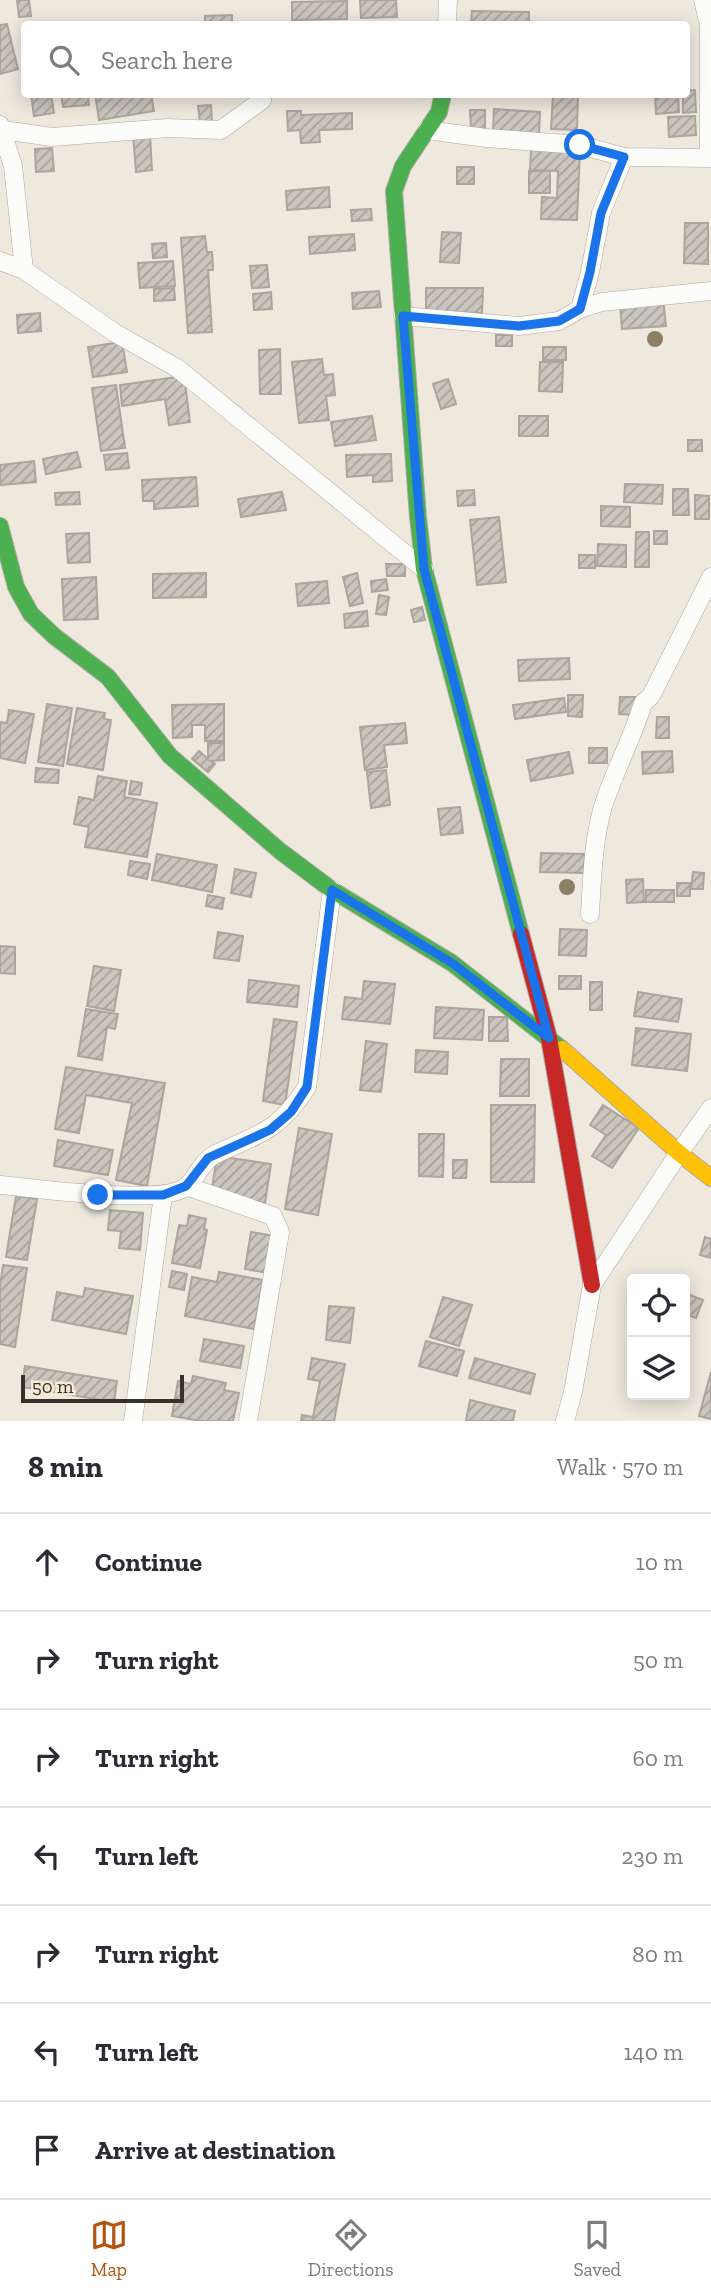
<!DOCTYPE html>
<html lang="en">
<head>
<meta charset="utf-8">
<style>
  body { margin:0; font-family:"Zilla Slab",serif; background:#f2f2f3; color:#2b2b33 }
  .controls { position:absolute; right:21px; bottom:21px; display:grid; overflow:hidden; border-radius:7px; box-shadow:0 4px 18px #0003 }
  .controls button { width:63px; height:63px; display:grid; place-items:center; padding:0; border:0; border-bottom:2px solid #e1e1e2; background:#fff; color:#2b2b33; font:35px sans-serif }
  .scale { position:absolute; left:21px; bottom:18px; width:163px; box-sizing:border-box; padding-left:7px; border:4px solid #36322a; border-top:0; font-size:19px; line-height:24px; white-space:nowrap; color:#36322a; -webkit-text-stroke:5px #f6ead5; paint-order:stroke }
  .stop { position:absolute; width:21px; height:21px; margin:-16px; border:5px solid #1a73e8; border-radius:50%; background:#fff }
  .stop.end { background:#1a73e8; border-color:#fff; box-shadow:0 2px 7px #0008 }
  .list { margin:0; padding:0; list-style:none }
  h2 { display:flex; justify-content:space-between; align-items:center; height:91px; margin:0; padding:0 28px; font-size:30px }
  h2 small { font-size:23px; font-weight:400; color:#7c7c81 }
  .list li { display:grid; grid-template-columns:46px 1fr auto; gap:21px; align-items:center; box-sizing:border-box; height:98px; padding:0 28px; border-top:2px solid #e1e1e2 }
  .list b { display:block; font-size:26px; white-space:nowrap }
  .list em { font-size:23px; font-style:normal; color:#7c7c81 }
  .icon { flex:none; width:38px; height:38px; fill:none; stroke:currentColor; stroke-width:2; stroke-linecap:round; stroke-linejoin:round }
  .map { position:relative; flex:none; width:711px; height:1421px; overflow:hidden }
  .search { position:absolute; background:#fff; box-shadow:0 4px 18px #0003; left:21px; right:21px; top:21px; height:77px; display:flex; align-items:center; gap:18px; box-sizing:border-box; padding:0 24px; border-radius:7px; color:#7c7c81; font-size:26px }
  .sheet { height:777px; background:#fff }
  nav { display:flex; justify-content:space-around; align-items:center; box-sizing:border-box; height:98px; border-top:2px solid #e1e1e2; background:#fff; font-size:19px; color:#7c7c81 }
  nav a { display:grid; justify-items:center; gap:4px }
  nav .on { color:#b45309 }
  .map>svg:first-child { display:block }
</style>
</head>
<body>
<div class="map">
<svg width="711" height="1421" viewBox="0 0 711 1421">
  <defs>
    <pattern id="building-hatch" width="6" height="6" patternUnits="userSpaceOnUse" patternTransform="scale(1.75)"><rect width="6" height="6" fill="#cbc6bd"/><path d="M-1 1l2-2M0 6l6-6M5 7l2-2" fill="none" stroke="#a6a19a"/></pattern>
  </defs>
  <rect width="100%" height="100%" fill="#eee8dd"/>
  <g fill="url(#building-hatch)" stroke="#aaa59d" stroke-width="2">
    <polygon points="17,0 29,0 31,16 19,17"/>
    <polygon points="360,0 396,0 397,17 361,18"/>
    <polygon points="347,1 347,19 292,20 292,2"/>
    <polygon points="472,11 529,12 529,24 471,24"/>
    <polygon points="232,15 232,24 205,24 205,16"/>
    <polygon points="7,24 18,69 0,74 0,25"/>
    <polygon points="695,90 696,112 683,113 683,94 686,94 686,91"/>
    <polygon points="31,94 51,94 54,113 34,116"/>
    <polygon points="61,94 88,94 89,105 63,107"/>
    <polygon points="95,94 151,94 154,111 99,120"/>
    <polygon points="553,94 578,94 577,130 551,129"/>
    <polygon points="655,94 678,94 679,112 656,114"/>
    <polygon points="211,105 212,121 200,122 198,106"/>
    <polygon points="494,109 540,112 539,135 493,131"/>
    <polygon points="470,110 485,110 485,129 471,130"/>
    <polygon points="287,111 301,111 301,115 352,113 352,129 319,130 320,142 301,143 300,130 288,131"/>
    <polygon points="695,116 696,135 669,137 668,117"/>
    <polygon points="150,134 152,170 136,172 133,135"/>
    <polygon points="52,148 54,171 36,172 35,149"/>
    <polygon points="531,149 580,151 577,220 541,219 542,197 557,198 558,171 530,170"/>
    <rect x="457" y="167" width="17" height="17"/>
    <rect x="529" y="171" width="21" height="22"/>
    <polygon points="329,187 330,207 287,210 286,191"/>
    <polygon points="371,209 372,220 352,221 351,210"/>
    <polygon points="685,223 708,223 708,264 684,263"/>
    <polygon points="442,232 461,233 459,263 440,262"/>
    <polygon points="354,234 355,250 310,254 309,237"/>
    <polygon points="205,236 207,252 212,252 213,270 208,270 212,332 188,333 181,238"/>
    <polygon points="166,243 167,257 153,258 152,244"/>
    <polygon points="173,261 175,286 140,288 138,263"/>
    <polygon points="267,265 269,287 252,288 250,266"/>
    <polygon points="174,288 175,300 154,301 154,289"/>
    <polygon points="426,288 483,288 482,313 426,312"/>
    <polygon points="379,291 381,307 353,309 352,293"/>
    <polygon points="271,292 272,309 254,310 253,294"/>
    <polygon points="663,299 666,326 622,329 620,303"/>
    <polygon points="40,313 41,331 18,333 17,315"/>
    <rect x="496" y="335" width="16" height="11"/>
    <polygon points="122,342 127,372 93,377 88,347"/>
    <rect x="543" y="347" width="23" height="13"/>
    <polygon points="280,349 281,394 260,394 259,350"/>
    <polygon points="322,359 324,375 333,374 335,395 326,396 329,420 299,423 292,362"/>
    <polygon points="540,362 563,362 562,392 539,391"/>
    <polygon points="184,376 190,422 169,425 165,399 122,406 120,385"/>
    <polygon points="448,379 456,404 441,409 433,384"/>
    <polygon points="116,385 125,448 101,451 92,388"/>
    <polygon points="372,416 376,440 335,446 331,422"/>
    <rect x="519" y="416" width="29" height="20"/>
    <rect x="688" y="440" width="14" height="11"/>
    <polygon points="77,452 81,467 46,474 43,459"/>
    <polygon points="127,453 129,468 106,470 104,455"/>
    <polygon points="391,454 392,481 373,482 373,475 347,477 346,455"/>
    <polygon points="34,461 36,482 0,485 0,465"/>
    <polygon points="196,477 198,506 154,509 154,501 143,501 142,480"/>
    <polygon points="625,484 663,485 662,504 624,502"/>
    <polygon points="673,489 688,489 689,515 673,515"/>
    <polygon points="474,490 475,505 458,506 457,491"/>
    <polygon points="79,492 80,504 56,505 55,493"/>
    <polygon points="282,492 286,510 241,517 238,499"/>
    <polygon points="695,495 709,496 709,519 695,519"/>
    <polygon points="601,506 630,507 630,527 601,526"/>
    <polygon points="499,517 506,582 477,585 470,520"/>
    <rect x="654" y="531" width="13" height="13"/>
    <polygon points="636,532 649,532 649,567 635,567"/>
    <polygon points="89,533 90,562 68,563 66,534"/>
    <polygon points="598,544 626,545 626,567 597,566"/>
    <rect x="579" y="555" width="16" height="13"/>
    <polygon points="386,564 405,564 405,576 387,576"/>
    <polygon points="206,573 206,597 153,598 153,574"/>
    <polygon points="357,573 363,603 350,606 343,577"/>
    <polygon points="96,577 98,619 64,620 62,579"/>
    <polygon points="386,579 388,590 372,592 371,581"/>
    <polygon points="327,581 329,603 298,606 296,584"/>
    <polygon points="379,595 389,597 386,615 376,614"/>
    <polygon points="422,607 425,620 414,622 411,610"/>
    <polygon points="367,611 368,626 345,628 344,614"/>
    <polygon points="569,658 570,679 519,681 518,660"/>
    <polygon points="568,695 583,695 582,717 568,716"/>
    <polygon points="620,697 640,697 639,715 619,714"/>
    <polygon points="564,698 566,712 515,719 513,705"/>
    <polygon points="47,704 72,708 63,766 38,762"/>
    <polygon points="224,704 224,741 205,741 205,725 192,725 192,737 173,738 172,705"/>
    <polygon points="77,708 105,713 104,719 111,720 103,770 67,764"/>
    <polygon points="9,710 34,714 25,763 0,758 0,722 7,723"/>
    <polygon points="657,717 669,717 669,738 656,738"/>
    <polygon points="405,723 407,743 384,745 387,767 365,770 360,727"/>
    <polygon points="208,743 224,743 224,760 211,761 215,764 208,772 192,759 199,751 208,759"/>
    <rect x="589" y="748" width="18" height="15"/>
    <polygon points="672,751 673,772 643,774 642,752"/>
    <polygon points="569,752 573,773 531,781 527,760"/>
    <polygon points="36,768 59,770 58,783 35,782"/>
    <polygon points="386,770 390,805 371,808 367,772"/>
    <polygon points="98,776 127,781 124,797 157,803 147,857 85,847 89,827 74,824 79,797 94,800"/>
    <polygon points="131,781 142,783 140,795 129,794"/>
    <polygon points="460,807 463,833 441,835 438,809"/>
    <polygon points="541,853 585,854 584,873 540,872"/>
    <polygon points="157,854 217,865 212,892 152,880"/>
    <polygon points="130,861 150,864 147,879 128,875"/>
    <polygon points="235,869 256,873 251,897 231,893"/>
    <polygon points="693,872 704,873 703,889 691,889"/>
    <polygon points="643,879 644,902 627,903 626,880"/>
    <rect x="677" y="883" width="13" height="13"/>
    <rect x="646" y="890" width="28" height="12"/>
    <polygon points="208,895 224,898 222,909 206,906"/>
    <polygon points="560,929 587,930 586,956 559,955"/>
    <polygon points="218,932 243,936 239,961 214,958"/>
    <polygon points="0,946 15,947 15,974 0,973"/>
    <polygon points="94,966 121,970 114,1011 87,1006"/>
    <rect x="559" y="976" width="22" height="13"/>
    <polygon points="249,980 299,986 297,1007 247,1002"/>
    <polygon points="364,981 395,984 390,1024 342,1019 345,997 362,999"/>
    <rect x="590" y="982" width="12" height="28"/>
    <polygon points="638,992 682,999 678,1022 634,1016"/>
    <polygon points="436,1007 484,1010 482,1040 434,1038"/>
    <polygon points="86,1009 118,1014 115,1029 107,1027 102,1060 78,1056"/>
    <polygon points="489,1017 507,1017 508,1041 489,1041"/>
    <polygon points="274,1019 297,1022 285,1105 263,1101"/>
    <polygon points="636,1028 691,1034 687,1071 632,1065"/>
    <polygon points="366,1041 387,1044 381,1092 360,1090"/>
    <polygon points="416,1050 448,1052 447,1074 415,1072"/>
    <polygon points="501,1059 529,1059 529,1096 500,1096"/>
    <polygon points="66,1067 165,1083 147,1186 116,1180 132,1103 86,1095 79,1133 55,1129"/>
    <polygon points="491,1105 535,1105 534,1182 491,1182"/>
    <polygon points="603,1105 639,1128 612,1168 592,1156 606,1135 590,1125"/>
    <polygon points="299,1128 332,1134 318,1215 285,1209"/>
    <polygon points="419,1134 444,1134 443,1177 419,1176"/>
    <polygon points="58,1140 113,1150 108,1175 54,1166"/>
    <polygon points="217,1156 271,1164 265,1203 211,1195"/>
    <polygon points="453,1160 467,1160 466,1178 453,1178"/>
    <polygon points="16,1196 37,1199 27,1260 6,1257"/>
    <polygon points="110,1210 143,1213 140,1250 119,1248 121,1231 108,1230"/>
    <polygon points="189,1215 206,1219 204,1229 207,1230 200,1268 172,1263 179,1225 187,1226"/>
    <polygon points="251,1232 275,1236 268,1273 245,1269"/>
    <polygon points="705,1237 711,1239 711,1258 700,1255"/>
    <polygon points="3,1265 27,1268 15,1347 0,1344 0,1286"/>
    <polygon points="172,1271 187,1274 184,1290 169,1287"/>
    <polygon points="219,1272 263,1280 254,1329 185,1316 192,1277 217,1282"/>
    <polygon points="85,1288 133,1296 126,1334 52,1320 57,1292 83,1297"/>
    <polygon points="685,1293 703,1300 696,1318 685,1314"/>
    <polygon points="443,1297 472,1305 459,1346 430,1337"/>
    <polygon points="329,1306 354,1308 350,1343 326,1340"/>
    <polygon points="204,1339 244,1346 240,1368 200,1361"/>
    <polygon points="426,1341 464,1351 457,1376 419,1366"/>
    <polygon points="312,1358 345,1364 334,1421 301,1421 302,1415 313,1417 320,1381 308,1379"/>
    <polygon points="475,1358 535,1374 530,1394 469,1378"/>
    <polygon points="25,1366 117,1381 114,1402 22,1387"/>
    <polygon points="711,1372 711,1419 699,1416"/>
    <polygon points="193,1376 226,1383 224,1390 239,1393 233,1421 201,1421 172,1416 178,1381 191,1384"/>
    <polygon points="470,1400 515,1411 513,1421 466,1421"/>
  </g>
  <g fill="none" stroke-linecap="round" stroke-linejoin="round">
    <defs>
      <g id="street">
        <polyline points="703,0 709,25 709,157"/>
        <polyline points="447,24 448,0"/>
        <polyline points="0,125 13,166 24,270"/>
        <polyline points="3,130 52,137 168,128 221,130 262,100 262,94"/>
        <polyline points="427,130 486,138 580,145 624,157 711,158"/>
        <polyline points="0,261 24,270 115,333 177,368 424,569"/>
        <polyline points="580,309 590,272 601,213 624,157"/>
        <polyline points="403,316 519,326 559,321 580,309 602,302 711,291"/>
        <path d="M590,914C592,880 593,843 602,810C613,773 632,740 643,703L651,696L711,577"/>
        <path d="M0,1185C35,1188 160,1206 186,1187C197,1178 201,1162 214,1155C260,1133 277,1133 307,1087L332,890"/>
        <polyline points="186,1186 273,1216 280,1232 248,1421"/>
        <polyline points="133,1421 163,1195"/>
        <polyline points="565,1421 573,1392 592,1285 679,1153 711,1108"/>
      </g>
      <g id="fast">
        <polyline points="443,94 439,112 403,166 394,191 418,517 424,569 521,934"/>
        <polyline points="0,526 16,587 31,614 54,636 108,677 170,756 280,851 332,890 452,963 562,1049"/>
      </g>
      <polyline id="slow" points="562,1049 679,1153 711,1178"/>
      <polyline id="jam" points="521,934 549,1038 592,1285"/>
    </defs>
    <use href="#street" stroke="#aea9a0" stroke-width="19"/>
    <use href="#fast" stroke="#aea9a0" stroke-width="18"/>
    <use href="#slow" stroke="#aea9a0" stroke-width="18"/>
    <use href="#jam" stroke="#aea9a0" stroke-width="18"/>
    <use href="#street" stroke="#fcfcfa" stroke-width="18"/>
    <use href="#fast" stroke="#4caf50" stroke-width="16"/>
    <use href="#slow" stroke="#ffc107" stroke-width="16"/>
    <use href="#jam" stroke="#c62828" stroke-width="16"/>
  </g>
  <g fill="#8c7f66">
    <circle cx="655" cy="339" r="8"/>
    <circle cx="567" cy="887" r="8"/>
  </g>
  <g fill="none" stroke-linecap="round" stroke-linejoin="round">
    <polyline stroke="#1a73e8" stroke-width="9" points="98,1195 163,1195 186,1186 208,1158 270,1130 291,1112 307,1087 332,890 452,963 549,1038 424,569 403,316 519,326 559,321 580,309 590,272 601,213 624,157 580,145"/>
  </g>
</svg>
<div class="controls">
<button><svg class="icon" aria-label="locate" viewBox="0 0 24 24"><circle cx="12" cy="12" r="6"/><path d="M12 2v4M12 18v4M2 12h4M18 12h4"/></svg></button>
<button><svg class="icon" aria-label="layers" viewBox="0 0 24 24"><path d="M12 4l9 5-9 5-9-5zM3 14l9 5 9-5"/></svg></button>
</div>
<div class="scale">50 m</div>
<div class="stop" style="left:580px;top:145px"></div>
<div class="stop end" style="left:98px;top:1195px"></div>
<div class="search"><svg class="icon" aria-label="search" viewBox="0 0 24 24"><circle cx="10" cy="10" r="6"/><path d="M15 15l6 6"/></svg>Search here</div>
</div>
<section class="sheet">
<h2>8 min<small>Walk · 570 m</small></h2>
<ul class="list">
<li><svg class="icon" aria-label="ahead" viewBox="0 0 24 24"><path d="M12 20V5M6 11l6-6 6 6"/></svg><div><b>Continue</b></div><em>10 m</em></li>
<li><svg class="icon" aria-label="right" viewBox="0 0 24 24"><path d="M7 20v-9h11M14 6l5 5-5 5"/></svg><div><b>Turn right</b></div><em>50 m</em></li>
<li><svg class="icon" aria-label="right" viewBox="0 0 24 24"><path d="M7 20v-9h11M14 6l5 5-5 5"/></svg><div><b>Turn right</b></div><em>60 m</em></li>
<li><svg class="icon" aria-label="left" viewBox="0 0 24 24"><path d="M17 20v-9H6M10 6l-5 5 5 5"/></svg><div><b>Turn left</b></div><em>230 m</em></li>
<li><svg class="icon" aria-label="right" viewBox="0 0 24 24"><path d="M7 20v-9h11M14 6l5 5-5 5"/></svg><div><b>Turn right</b></div><em>80 m</em></li>
<li><svg class="icon" aria-label="left" viewBox="0 0 24 24"><path d="M17 20v-9H6M10 6l-5 5 5 5"/></svg><div><b>Turn left</b></div><em>140 m</em></li>
<li><svg class="icon" aria-label="arrive" viewBox="0 0 24 24"><path d="M6 21V4h12l-3 4 3 4H6"/></svg><div><b>Arrive at destination</b></div></li>
</ul>
</section>
<nav>
<a class="on"><svg class="icon" aria-label="map" viewBox="0 0 24 24"><path d="M3 6l6-2 6 2 6-2v14l-6 2-6-2-6 2zM9 4v14M15 6v14"/></svg>Map</a>
<a><svg class="icon" aria-label="directions" viewBox="0 0 24 24"><path d="M12 3l9 9-9 9-9-9zM9 14v-3h6M13 9l2 2-2 2"/></svg>Directions</a>
<a><svg class="icon" aria-label="saved" viewBox="0 0 24 24"><path d="M7 4h10v16l-5-4-5 4z"/></svg>Saved</a>
</nav>
</body>
</html>
